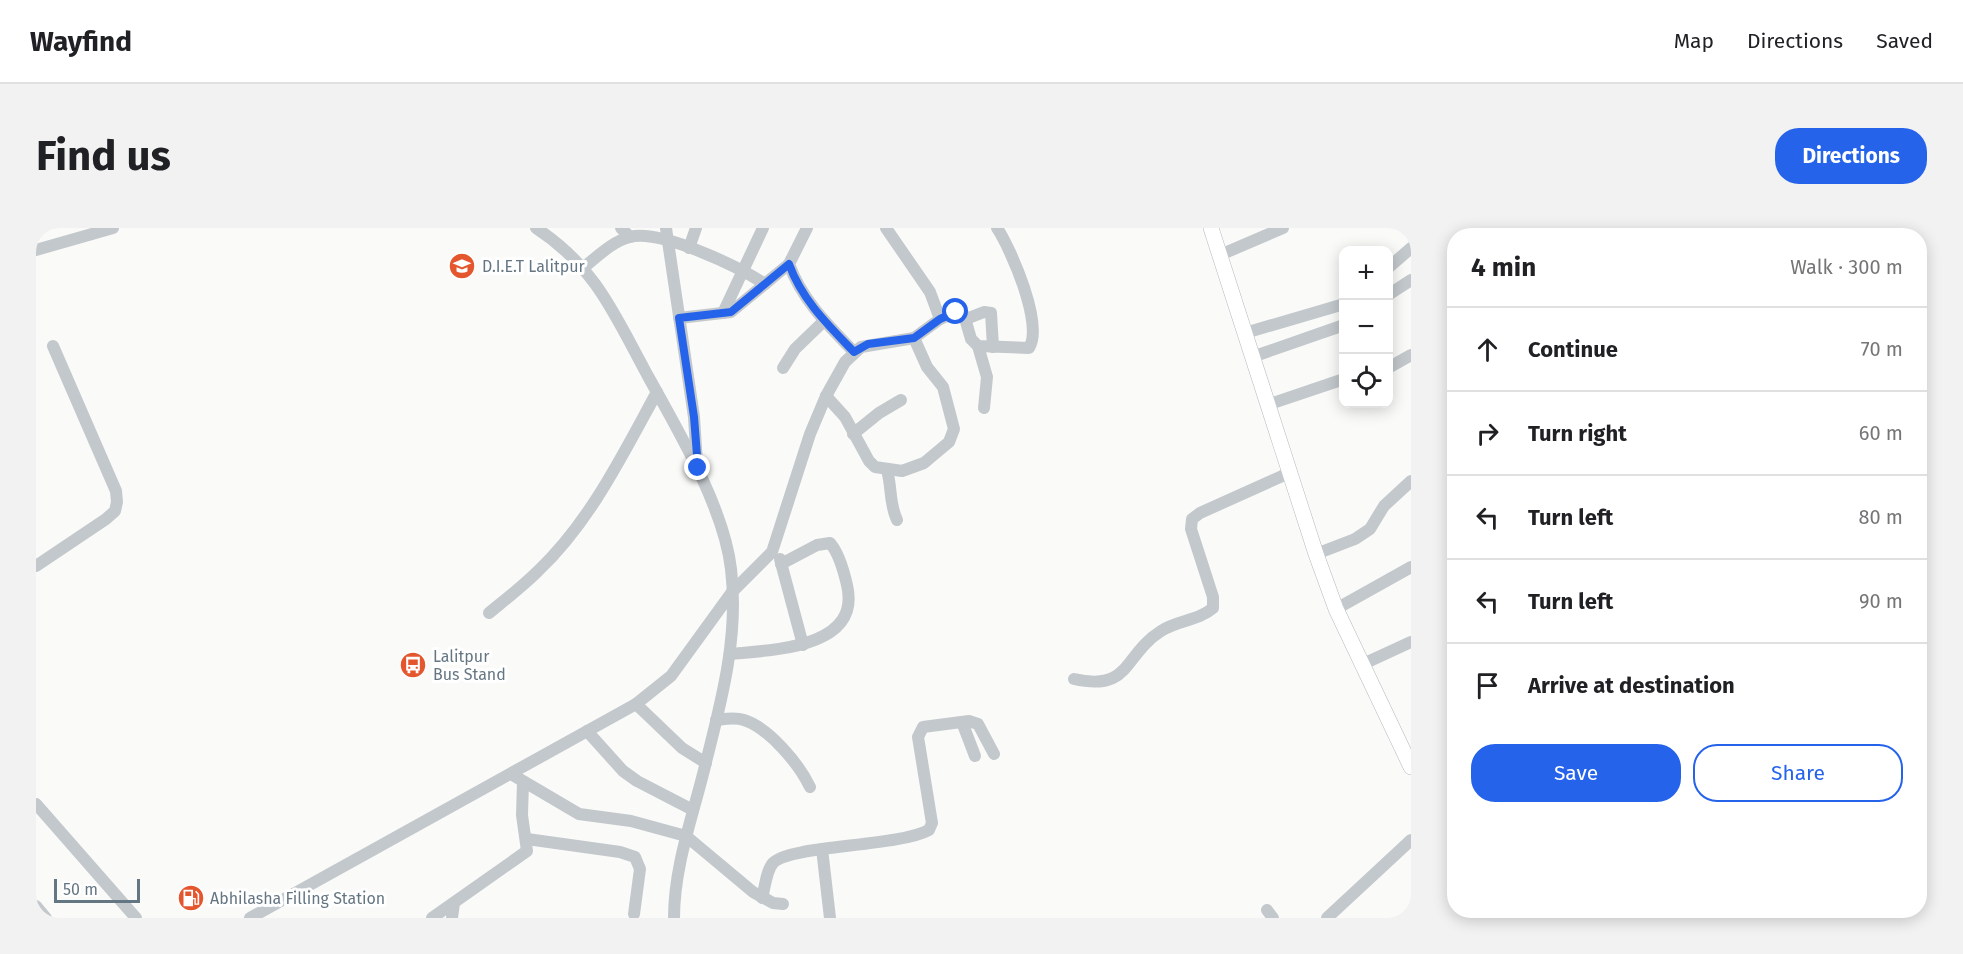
<!DOCTYPE html>
<html lang="en">
<head>
<meta charset="utf-8">
<style>
  body { margin:0; font-family:"Fira Sans",sans-serif; background:#f2f2f2; color:#202124 }
  .controls { position:absolute; right:18px; top:18px; display:grid; overflow:hidden; border-radius:12px; box-shadow:0 3px 15px #0003 }
  .controls button { width:54px; height:54px; display:grid; place-items:center; padding:0; border:0; border-bottom:2px solid #e0e0e0; background:#fff; color:#202124; font:30px sans-serif }
  .scale { position:absolute; left:18px; bottom:15px; width:86px; box-sizing:border-box; padding-left:6px; border:3px solid #657683; border-top:0; font-size:16px; line-height:21px; white-space:nowrap; color:#657683; -webkit-text-stroke:4px #fff; paint-order:stroke }
  .stop { position:absolute; width:18px; height:18px; margin:-14px; border:4px solid #2563eb; border-radius:50%; background:#fff }
  .stop.end { background:#2563eb; border-color:#fff; box-shadow:0 2px 6px #0008 }
  .list { margin:0; padding:0; list-style:none }
  h2 { display:flex; justify-content:space-between; align-items:center; height:78px; margin:0; padding:0 24px; font-size:26px }
  h2 small { font-size:20px; font-weight:400; color:#757577 }
  .list li { display:grid; grid-template-columns:39px 1fr auto; gap:18px; align-items:center; box-sizing:border-box; height:84px; padding:0 24px; border-top:2px solid #e0e0e0 }
  .list b { display:block; font-size:22px; white-space:nowrap }
  .list em { font-size:20px; font-style:normal; color:#757577 }
  .actions { display:flex; gap:12px; padding:18px 24px }
  .actions a { flex:1; padding:14px 0; border:2px solid #2563eb; border-radius:24px; text-align:center; font-size:21px; color:#2563eb }
  .actions .main { background:#2563eb; color:#fff }
  .icon { flex:none; width:33px; height:33px; fill:none; stroke:currentColor; stroke-width:2; stroke-linecap:round; stroke-linejoin:round }
  .map { position:relative; flex:none; width:1375px; height:690px; overflow:hidden; border-radius:24px }
  header { display:flex; align-items:center; gap:36px; box-sizing:border-box; height:84px; padding:0 30px; background:#fff; border-bottom:2px solid #e0e0e0 }
  header strong { font-size:28px }
  nav { display:flex; gap:33px; margin-inline-start:auto; font-size:21px }
  .intro { display:flex; align-items:center; justify-content:space-between; box-sizing:border-box; height:144px; padding:0 36px }
  h1 { margin:0; font-size:42px }
  .button { padding:15px 27px; border-radius:24px; background:#2563eb; color:#fff; font-size:21px; font-weight:700 }
  main { display:flex; gap:36px; padding:0 36px }
  aside { flex:1; background:#fff; border-radius:24px; box-shadow:0 3px 15px #0003 }
  .map>svg:first-child { display:block }
</style>
</head>
<body>
<header>
<strong>Wayfind</strong>
<nav><a>Map</a><a>Directions</a><a>Saved</a></nav>
</header>
<div class="intro"><h1>Find us</h1><a class="button">Directions</a></div>
<main>
<div class="map">
<svg width="1375" height="690" viewBox="0 0 1375 690">
  <rect width="100%" height="100%" fill="#fafaf8"/>
  <g fill="none" stroke-linecap="round" stroke-linejoin="round">
    <defs>
      <polyline id="major" points="1175,0 1280,326 1300,381 1375,539"/>
    </defs>
    <use href="#major" stroke="#b5babe" stroke-width="16"/>
    <g stroke="#c3c8cc" stroke-width="12">
      <path d="M500,0C561,40 579,88 613,150C643,204 688,280 695,341C703,407 686,471 670,534C658,585 638,637 638,690"/>
      <polyline points="585,0 594,9"/>
      <polyline points="630,0 658,189 661,236"/>
      <path d="M771,0L753,36C766,72 792,97 818,124"/>
      <polyline points="850,0 894,64 904,91"/>
      <polyline points="653,20 660,0"/>
      <polyline points="0,22 77,0"/>
      <polyline points="1184,27 1247,0"/>
      <path d="M548,39C562,28 577,13 594,9C625,1 703,39 729,56"/>
      <polyline points="1352,40 1375,20"/>
      <polyline points="1352,67 1375,52"/>
      <polyline points="687,85 727,0"/>
      <polyline points="643,90 695,84 753,36"/>
      <polyline points="930,91 948,84 955,85 957,119"/>
      <polyline points="1209,105 1308,76"/>
      <polyline points="942,118 951,149 948,180"/>
      <polyline points="1216,129 1308,97"/>
      <polyline points="747,140 759,121 788,93"/>
      <polyline points="1352,140 1375,127"/>
      <polyline points="790,168 809,189 833,233 839,239 866,243 888,235 913,214 918,201 907,159 891,139 878,110"/>
      <polyline points="1231,177 1308,151"/>
      <polyline points="817,206 843,185 865,172"/>
      <path d="M851,242C856,260 853,275 861,292"/>
      <polyline points="1280,326 1319,311 1334,301 1348,278 1375,253"/>
      <polyline points="744,331 767,417"/>
      <polyline points="0,338 70,291 79,283 81,274 80,263 17,118"/>
      <polyline points="1300,381 1375,339"/>
      <path d="M453,385C470,371 487,358 502,343C554,294 587,226 621,164"/>
      <path d="M694,426C734,422 826,421 811,357C808,344 803,325 794,315L781,317L745,336"/>
      <polyline points="1325,437 1375,414"/>
      <path d="M1038,451C1095,464 1087,427 1125,403C1142,392 1162,393 1177,380V369L1155,301L1156,291L1164,285L1253,245"/>
      <polyline points="600,476 646,520 670,535"/>
      <path d="M680,492C689,491 699,489 708,492C733,500 763,536 774,559"/>
      <polyline points="926,494 939,528"/>
      <polyline points="551,503 587,543 601,553 657,582"/>
      <polyline points="475,546 543,586 595,593 650,608 717,664 737,675 747,676"/>
      <polyline points="0,576 100,690"/>
      <polyline points="491,611 584,624 599,629 604,641 598,686"/>
      <polyline points="786,621 794,690"/>
      <path d="M726,670C729,660 730,643 737,635C753,617 862,619 893,602L896,595L882,509L887,499L933,493L942,496L958,526"/>
      <polyline points="0,678 10,690"/>
      <polyline points="1231,682 1237,690"/>
      <path d="M214,690L600,476L635,448L696,364L736,324L774,206L790,168L809,134L825,119L878,110L904,91L920,84L928,87L935,111L942,118L993,120C1008,97 975,21 961,0"/>
      <polyline points="396,690 491,623 486,587 487,554"/>
      <polyline points="416,690 418,675"/>
      <polyline points="1291,690 1375,612"/>
    </g>
    <use href="#major" stroke="#fff" stroke-width="15"/>
  </g>
  <g fill="none" stroke-linecap="round" stroke-linejoin="round">
    <path stroke="#2563eb" stroke-width="8" d="M662,240L658,189L643,90L695,84L753,36C766,72 792,97 818,124L832,116L878,110L904,91L920,84"/>
  </g>
  <defs>
    <symbol id="university-disc" viewBox="-11 -11 22 22"><circle r="9.5" fill="#e4572e" stroke="#fff"/><path d="M0-5L7-2L0 1L-7-2ZM-4 1L0 2.5L4 1V4Q0 6-4 4Z" fill="#fff"/></symbol>
    <symbol id="bus-disc" viewBox="-11 -11 22 22"><circle r="9.5" fill="#e4572e" stroke="#fff"/><path d="M-5-6H5V4H4V6H2V4H-2V6H-4V4H-5ZM-3.5-4V0h7V-4ZM-3.5 1.2v1.5H-2V1.2ZM2 1.2v1.5H3.5V1.2Z" fill="#fff"/></symbol>
    <symbol id="fuel-disc" viewBox="-11 -11 22 22"><circle r="9.5" fill="#e4572e" stroke="#fff"/><path d="M-5.5-6h7V0h2V4h1.3V-2.5L3-4.5l.8-.8L6-3V5H2.5V1h-1V6h-7ZM-4.2-4.7v3.2H.2V-4.7Z" fill="#fff"/></symbol>
  </defs>
  <g fill-rule="evenodd">
    <use href="#university-disc" x="411" y="23" width="30" height="30"/>
    <use href="#bus-disc" x="362" y="422" width="30" height="30"/>
    <use href="#fuel-disc" x="140" y="655" width="30" height="30"/>
  </g>
  <g text-anchor="middle" dominant-baseline="central" stroke-width="6" stroke-linejoin="round" paint-order="stroke">
    <g font-size="16" fill="#657683" stroke="#fff" text-anchor="start">
      <text x="446" y="38">D.I.E.T Lalitpur</text>
      <text x="397" y="428">Lalitpur<tspan x="397" dy="18">Bus Stand</tspan></text>
      <text x="174" y="670">Abhilasha Filling Station</text>
    </g>
  </g>
</svg>
<div class="controls">
<button>+</button>
<button>−</button>
<button><svg class="icon" aria-label="locate" viewBox="0 0 24 24"><circle cx="12" cy="12" r="6"/><path d="M12 2v4M12 18v4M2 12h4M18 12h4"/></svg></button>
</div>
<div class="scale">50 m</div>
<div class="stop" style="left:920px;top:84px"></div>
<div class="stop end" style="left:662px;top:240px"></div>
</div>
<aside>
<h2>4 min<small>Walk · 300 m</small></h2>
<ul class="list">
<li><svg class="icon" aria-label="ahead" viewBox="0 0 24 24"><path d="M12 20V5M6 11l6-6 6 6"/></svg><div><b>Continue</b></div><em>70 m</em></li>
<li><svg class="icon" aria-label="right" viewBox="0 0 24 24"><path d="M7 20v-9h11M14 6l5 5-5 5"/></svg><div><b>Turn right</b></div><em>60 m</em></li>
<li><svg class="icon" aria-label="left" viewBox="0 0 24 24"><path d="M17 20v-9H6M10 6l-5 5 5 5"/></svg><div><b>Turn left</b></div><em>80 m</em></li>
<li><svg class="icon" aria-label="left" viewBox="0 0 24 24"><path d="M17 20v-9H6M10 6l-5 5 5 5"/></svg><div><b>Turn left</b></div><em>90 m</em></li>
<li><svg class="icon" aria-label="arrive" viewBox="0 0 24 24"><path d="M6 21V4h12l-3 4 3 4H6"/></svg><div><b>Arrive at destination</b></div></li>
</ul>
<div class="actions"><a class="main">Save</a><a>Share</a></div>
</aside>
</main>
</body>
</html>
